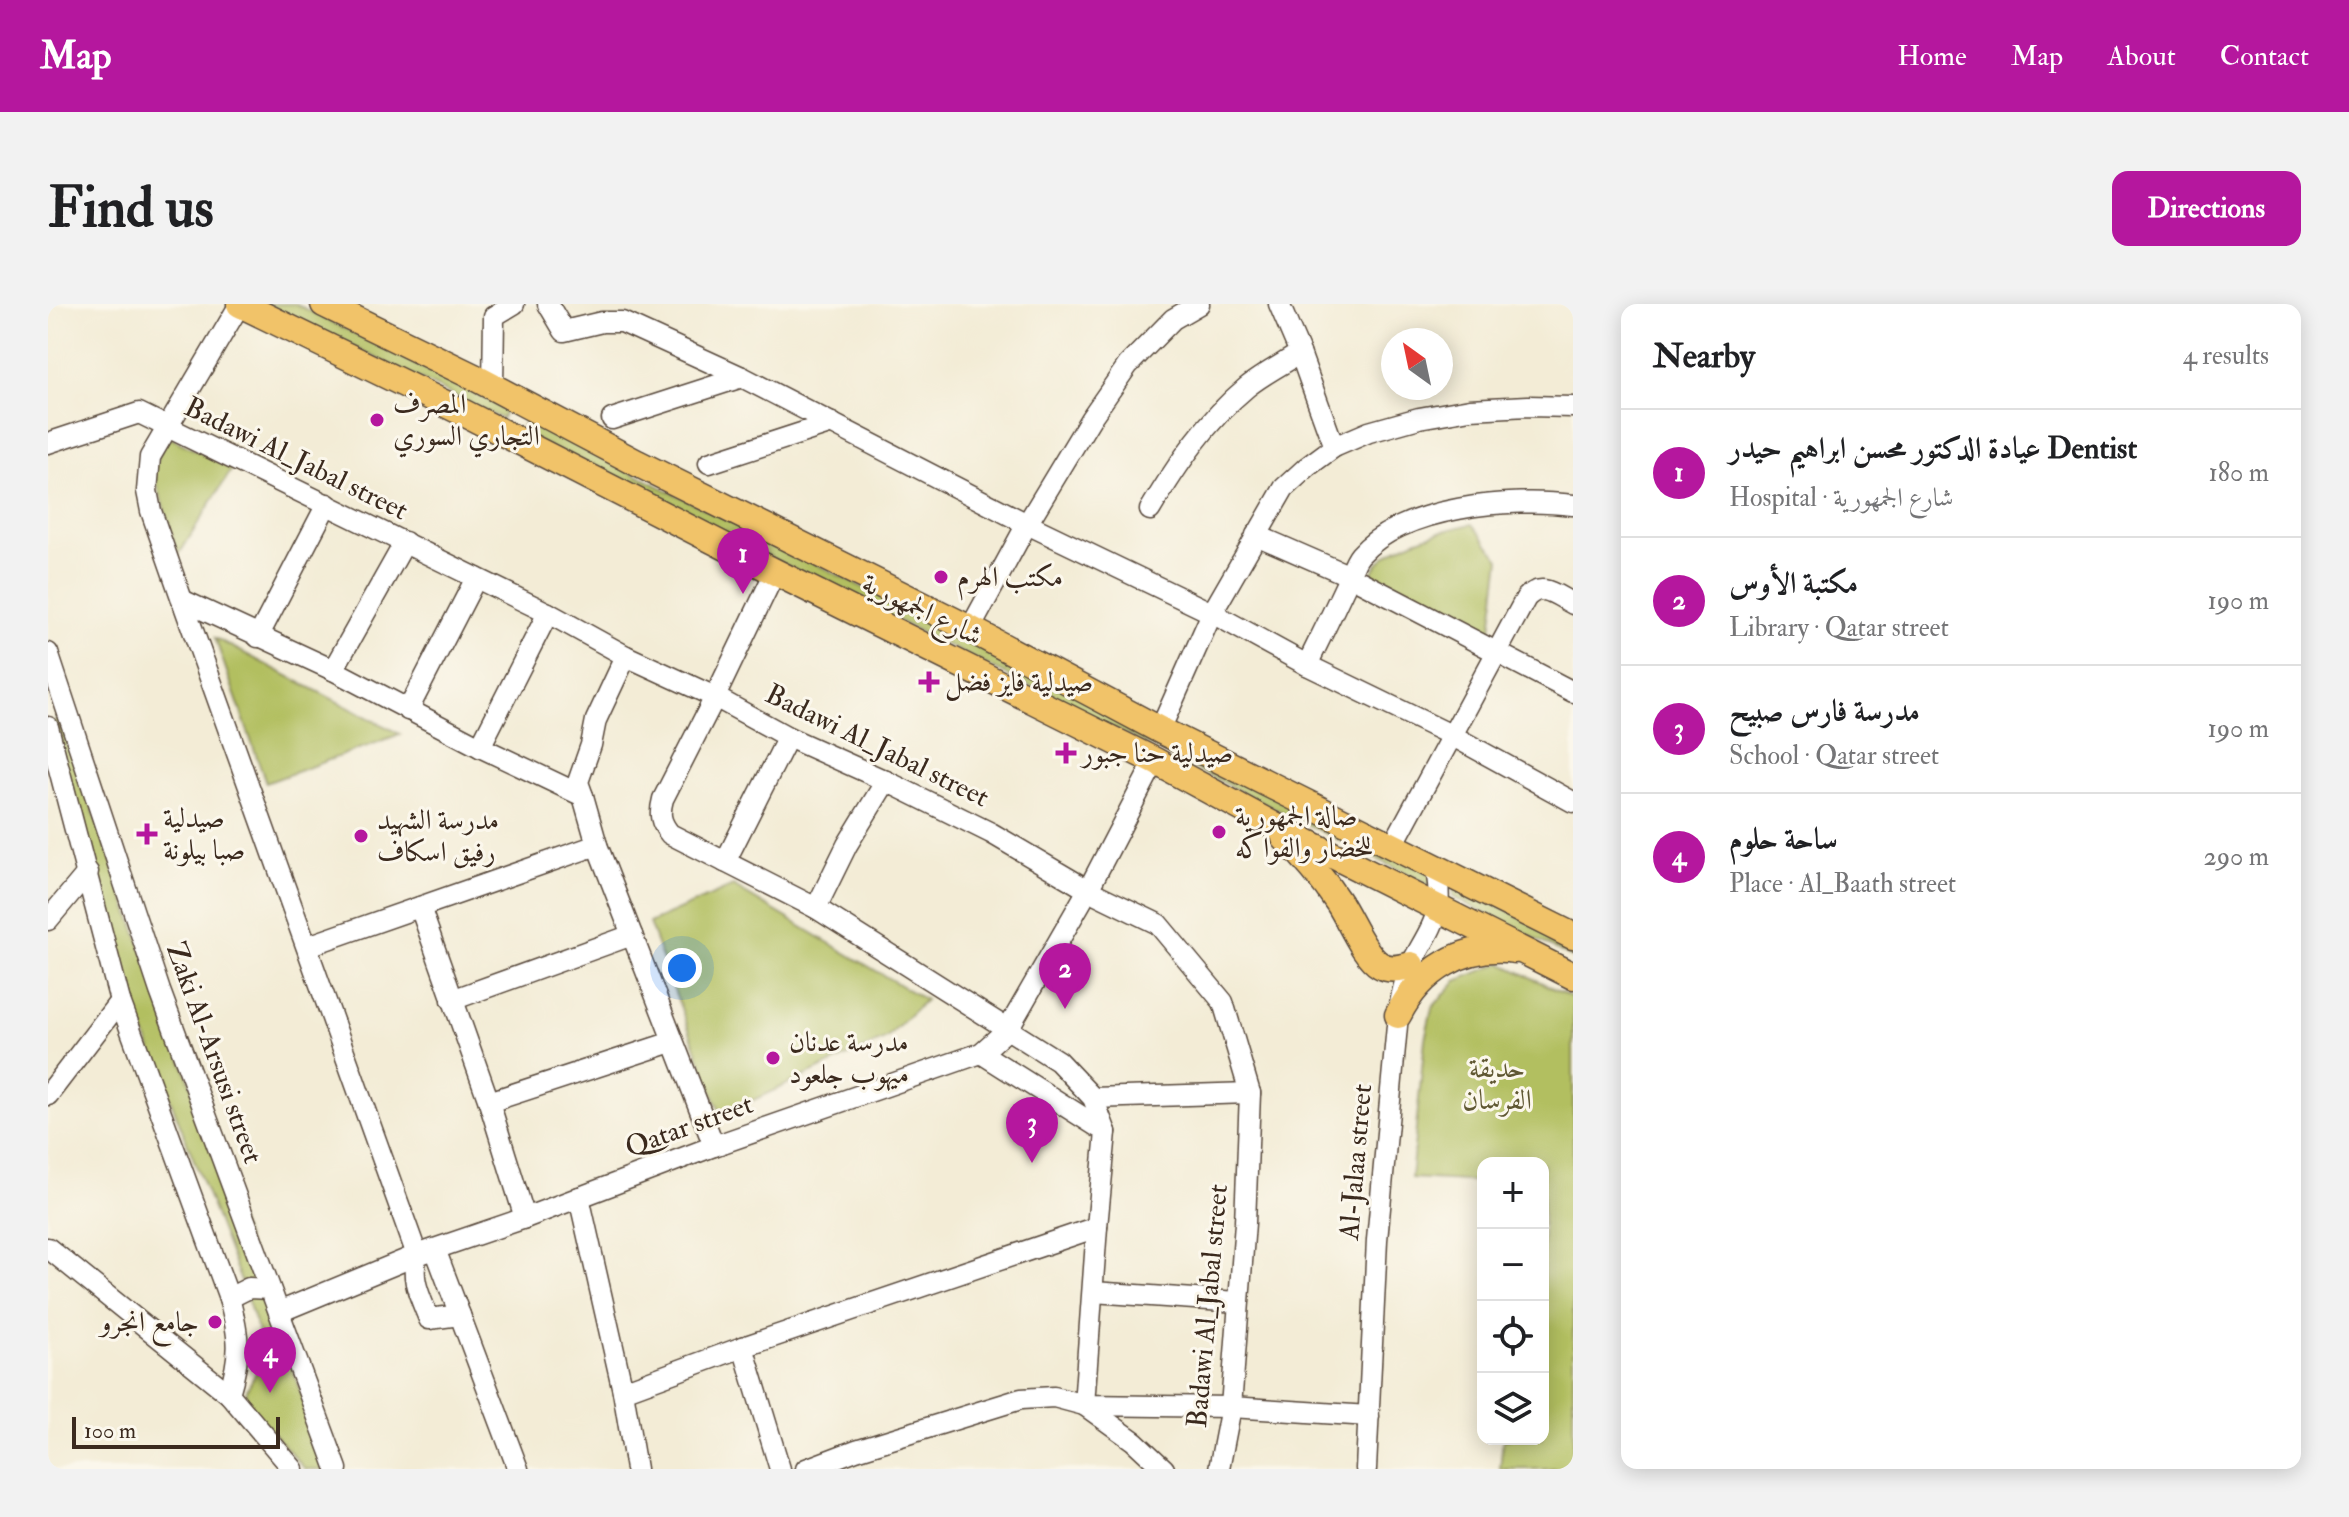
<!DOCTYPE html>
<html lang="en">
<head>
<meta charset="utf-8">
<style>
  body { margin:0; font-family:"IM FELL Double Pica",Amiri,serif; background:#f2f2f2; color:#202124 }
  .controls { position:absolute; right:24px; bottom:24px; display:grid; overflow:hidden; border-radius:16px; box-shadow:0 4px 20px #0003 }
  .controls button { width:72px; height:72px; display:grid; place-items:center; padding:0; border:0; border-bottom:2px solid #e0e0e0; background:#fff; color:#202124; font:40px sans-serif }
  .compass { position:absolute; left:1333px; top:24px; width:72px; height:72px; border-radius:50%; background:#fff; box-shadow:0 4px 20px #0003; rotate:327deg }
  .scale { position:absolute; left:24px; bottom:20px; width:208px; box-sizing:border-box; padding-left:8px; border:4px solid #3b2a1e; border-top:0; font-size:22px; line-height:28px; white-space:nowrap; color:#3b2a1e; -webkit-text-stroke:6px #fbf7ec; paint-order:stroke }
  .you { position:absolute; left:634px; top:664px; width:28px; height:28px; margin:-20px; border:6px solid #fff; border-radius:50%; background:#1a73e8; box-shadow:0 0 0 12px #1a73e833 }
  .badge { display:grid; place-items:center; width:52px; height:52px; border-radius:50%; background:#b5179e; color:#fff; font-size:26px; font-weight:700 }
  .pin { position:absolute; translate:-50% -66px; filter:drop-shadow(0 2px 4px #0008) }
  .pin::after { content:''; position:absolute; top:42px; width:28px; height:24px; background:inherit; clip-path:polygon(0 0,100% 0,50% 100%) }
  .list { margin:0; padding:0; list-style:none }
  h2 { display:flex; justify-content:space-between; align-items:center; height:104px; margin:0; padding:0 32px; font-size:34px }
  h2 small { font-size:26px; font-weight:400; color:#757577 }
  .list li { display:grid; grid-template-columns:52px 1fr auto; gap:24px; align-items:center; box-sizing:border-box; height:128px; padding:0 32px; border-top:2px solid #e0e0e0 }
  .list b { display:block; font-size:30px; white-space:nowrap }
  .list p { margin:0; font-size:26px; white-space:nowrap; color:#757577 }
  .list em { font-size:26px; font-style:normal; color:#757577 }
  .icon { flex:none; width:44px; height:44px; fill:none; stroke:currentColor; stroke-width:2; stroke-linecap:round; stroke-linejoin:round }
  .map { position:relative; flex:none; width:1525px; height:1165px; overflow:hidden; border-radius:16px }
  header { display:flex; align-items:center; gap:48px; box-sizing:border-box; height:112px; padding:0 40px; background:#b5179e; color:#fff }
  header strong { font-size:38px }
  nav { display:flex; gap:44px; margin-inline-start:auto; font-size:28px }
  .intro { display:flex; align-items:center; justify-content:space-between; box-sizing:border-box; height:192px; padding:0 48px }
  h1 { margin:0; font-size:56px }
  .button { padding:20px 36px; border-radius:16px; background:#b5179e; color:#fff; font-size:28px; font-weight:700 }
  main { display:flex; gap:48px; padding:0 48px }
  aside { flex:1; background:#fff; border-radius:16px; box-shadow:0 4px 20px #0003 }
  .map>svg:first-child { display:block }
</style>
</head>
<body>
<header>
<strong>Map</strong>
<nav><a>Home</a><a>Map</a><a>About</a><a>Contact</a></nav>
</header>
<div class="intro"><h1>Find us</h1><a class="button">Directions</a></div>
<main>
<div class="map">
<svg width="1525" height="1165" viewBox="0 0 1525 1165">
  <rect width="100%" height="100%" fill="#fbf7ec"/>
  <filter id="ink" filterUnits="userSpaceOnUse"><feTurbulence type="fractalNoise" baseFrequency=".0125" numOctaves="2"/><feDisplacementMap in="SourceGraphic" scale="16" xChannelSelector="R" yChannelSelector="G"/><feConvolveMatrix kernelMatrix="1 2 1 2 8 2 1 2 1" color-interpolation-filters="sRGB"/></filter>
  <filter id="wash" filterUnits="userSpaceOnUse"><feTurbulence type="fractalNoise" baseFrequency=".006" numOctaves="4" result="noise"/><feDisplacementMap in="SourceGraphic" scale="32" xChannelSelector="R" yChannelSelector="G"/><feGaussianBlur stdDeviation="1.8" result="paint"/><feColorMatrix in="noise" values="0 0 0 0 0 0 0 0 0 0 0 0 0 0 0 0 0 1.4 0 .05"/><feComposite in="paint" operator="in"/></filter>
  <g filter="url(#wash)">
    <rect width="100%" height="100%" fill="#f3ecd6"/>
    <g fill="#b2bf61" stroke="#767440" stroke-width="2">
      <polygon points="217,0 248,0 453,103 457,108 454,115"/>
      <polygon points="480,117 1381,565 1383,582 477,131 474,121"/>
      <polygon points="119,132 184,165 130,252 105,166"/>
      <path d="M1424,220L1452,255L1442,333L1323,271C1336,239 1394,227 1424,220Z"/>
      <polygon points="167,334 352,430 218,479"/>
      <polygon points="12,414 279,1163 278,1165 257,1165 197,1097 199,1085 209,1067 215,1042 194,980 85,699 2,419"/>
      <polygon points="1406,579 1525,639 1525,654 1405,593"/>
      <polygon points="685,582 877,696 839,734 673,811 601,619"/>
      <polygon points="1453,659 1525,694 1525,1165 1452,1165 1455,1135 1495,1135 1495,859 1435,859 1435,878 1363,874 1377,735 1384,704 1408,677"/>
    </g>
  </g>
  <g filter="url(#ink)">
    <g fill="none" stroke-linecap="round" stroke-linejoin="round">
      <defs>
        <g id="minor">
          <path d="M192,0L102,153L99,187L103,207L134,296L369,951C362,975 372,992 381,1015L412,1011"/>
          <polyline points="500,0 516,27 554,18 574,18 694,73 979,220 1164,309 1259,361 1403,431 1525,498"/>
          <polyline points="1231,0 1252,49 1286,143"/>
          <polyline points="445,83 446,12 466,0"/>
          <polyline points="564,115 694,73"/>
          <polyline points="0,139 91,109 500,309 578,352 667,393 740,433 838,477 943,529 1040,586 1110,620 1175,698 1202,789 1197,919 1183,1103 1171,1165"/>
          <polyline points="661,159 784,119"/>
          <path d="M1102,206C1129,161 1158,117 1199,83C1215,70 1235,60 1252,49"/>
          <polyline points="1208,231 1302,272 1525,388"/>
          <path d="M727,268L667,393L615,495C611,510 612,518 622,530L768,604L1010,757L1045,794L1058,828L1049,923L1036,1101L1086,1137L1116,1165"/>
          <polyline points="134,296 285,366 432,443 535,492 549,541 666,842"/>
          <polyline points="922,325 979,220 1043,114 1080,61 1125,15 1151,0"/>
          <polyline points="210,333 279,200"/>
          <polyline points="0,349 112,687 289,1165"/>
          <path d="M1259,361C1273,333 1286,306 1299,278C1303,270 1306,258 1312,251C1355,202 1464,193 1525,201"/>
          <polyline points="285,366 357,238"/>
          <polyline points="360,406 428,274"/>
          <path d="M0,423L72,697L181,994C192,1034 193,1050 181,1090"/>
          <polyline points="1112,426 1164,309 1236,184 1259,163 1286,143 1321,128 1371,114 1422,105 1480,102 1525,103"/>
          <polyline points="432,443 500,309"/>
          <polyline points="535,492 530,478 543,441 548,416 578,352"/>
          <path d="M1345,541L1478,294C1494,277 1507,291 1525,300"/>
          <polyline points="677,558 740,433"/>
          <polyline points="372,603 441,798 477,914"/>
          <polyline points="768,604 799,541 838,477"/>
          <polyline points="0,616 40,568"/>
          <polyline points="260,642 549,541"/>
          <polyline points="404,696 584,631"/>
          <polyline points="933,749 1058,828"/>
          <polyline points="0,791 72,697"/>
          <polyline points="1045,794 1202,789"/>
          <polyline points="441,798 624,738"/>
          <polyline points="531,893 575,1087 588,1165"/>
          <polyline points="0,944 181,1090 245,1165"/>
          <polyline points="387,945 470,1165"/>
          <polyline points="1045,988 1190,998"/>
          <polyline points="181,994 201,984 222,985"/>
          <polyline points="231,1008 369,951 477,914 666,842 933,749 960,725 1040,586 1107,457"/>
          <polyline points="695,1043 732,1165"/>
          <polyline points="575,1087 695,1043 1049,923"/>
          <polyline points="758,1165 808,1146 973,1095 1006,1093 1036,1101 1183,1103 1321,1112"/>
          <path d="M1318,1165L1329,936L1350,711C1353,694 1356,677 1363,661C1372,642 1386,624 1390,603C1392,590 1390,577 1388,565"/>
        </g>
        <g id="major">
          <polyline points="192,0 416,109 727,268 1107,457 1223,520 1525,672"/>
          <polyline points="276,0 426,73 589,159 922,325 1112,426 1525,632"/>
          <path d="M1237,534C1257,554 1275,575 1290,598C1301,614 1316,652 1332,661C1342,667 1353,664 1363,661"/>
          <path d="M1350,711C1373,666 1416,639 1467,646"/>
        </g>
      </defs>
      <use href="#minor" stroke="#57473a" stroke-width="23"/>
      <use href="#major" stroke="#57473a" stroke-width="29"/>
      <use href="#minor" stroke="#fff" stroke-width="20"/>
      <use href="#major" stroke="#f1c369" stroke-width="26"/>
    </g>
  </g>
  <g fill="#b5179e" stroke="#fbf7ec" stroke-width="3">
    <circle cx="329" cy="116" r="8"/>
    <circle cx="893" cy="273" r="8"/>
    <path d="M877 366h8v8h8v8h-8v8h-8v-8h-8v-8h8z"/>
    <path d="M1014 437h8v8h8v8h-8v8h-8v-8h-8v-8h8z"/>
    <circle cx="1171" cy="528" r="8"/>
    <path d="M95 518h8v8h8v8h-8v8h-8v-8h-8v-8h8z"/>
    <circle cx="313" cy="532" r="8"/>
    <circle cx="725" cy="754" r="8"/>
    <circle cx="167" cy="1018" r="8"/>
  </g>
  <g text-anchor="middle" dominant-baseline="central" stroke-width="6" stroke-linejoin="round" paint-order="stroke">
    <g font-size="28" fill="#3b2a1e" stroke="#fbf7ec" text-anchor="start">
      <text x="345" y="100">المصرف<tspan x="345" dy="32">التجاري السوري</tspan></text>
      <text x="909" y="273">مكتب الهرم</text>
      <text x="897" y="378">صيدلية فايز فضل</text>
      <text x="1034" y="449">صيدلية حنا جبور</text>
      <text x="1187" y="512">صالة الجمهورية<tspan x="1187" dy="32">للخضار والفواكه</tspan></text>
      <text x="115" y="514">صيدلية<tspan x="115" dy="32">صبا بيلونة</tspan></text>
      <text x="329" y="516">مدرسة الشهيد<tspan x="329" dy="32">رفيق اسكاف</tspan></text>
      <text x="741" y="738">مدرسة عدنان<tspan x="741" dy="32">ميهوب جلعود</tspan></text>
      <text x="151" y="1018" text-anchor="end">جامع انجرو</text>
    </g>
    <g font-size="28" fill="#3b2a1e" stroke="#fbf7ec">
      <text transform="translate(248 155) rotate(26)">Badawi Al_Jabal street</text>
      <text transform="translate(874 306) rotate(26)">شارع الجمهورية</text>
      <text transform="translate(829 442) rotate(26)">Badawi Al_Jabal street</text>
      <text transform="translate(166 749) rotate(70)">Zaki Al-Arsusi street</text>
      <text transform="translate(641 822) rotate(-20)">Qatar street</text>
      <text transform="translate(1308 858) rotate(-85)">Al-Jalaa street</text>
      <text transform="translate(1160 1002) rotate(-85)">Badawi Al_Jabal street</text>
    </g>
    <g font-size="28" fill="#5f5732" stroke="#fbf7ec">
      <text x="1449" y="764">حديقة<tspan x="1449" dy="32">الفرسان</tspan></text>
    </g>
  </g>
</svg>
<div class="controls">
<button>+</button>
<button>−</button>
<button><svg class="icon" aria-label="locate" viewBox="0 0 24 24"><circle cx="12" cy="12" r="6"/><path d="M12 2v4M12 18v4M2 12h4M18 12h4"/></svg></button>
<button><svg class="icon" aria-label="layers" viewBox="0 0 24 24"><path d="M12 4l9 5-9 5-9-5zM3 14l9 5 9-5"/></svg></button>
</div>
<svg class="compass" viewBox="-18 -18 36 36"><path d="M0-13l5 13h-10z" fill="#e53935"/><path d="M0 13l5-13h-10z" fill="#757577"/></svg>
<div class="scale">100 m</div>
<div class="you"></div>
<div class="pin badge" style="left:695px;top:290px">1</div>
<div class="pin badge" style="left:1017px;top:705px">2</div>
<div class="pin badge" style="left:984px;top:859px">3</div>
<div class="pin badge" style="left:222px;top:1089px">4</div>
</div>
<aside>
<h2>Nearby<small>4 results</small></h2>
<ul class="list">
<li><span class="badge">1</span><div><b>عيادة الدكتور محسن ابراهيم حيدر Dentist</b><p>Hospital · شارع الجمهورية</p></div><em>180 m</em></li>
<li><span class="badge">2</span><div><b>مكتبة الأوس</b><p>Library · Qatar street</p></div><em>190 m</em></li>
<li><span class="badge">3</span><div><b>مدرسة فارس صبيح</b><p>School · Qatar street</p></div><em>190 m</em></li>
<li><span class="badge">4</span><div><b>ساحة حلوم</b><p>Place · Al_Baath street</p></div><em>290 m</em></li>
</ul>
</aside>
</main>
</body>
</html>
